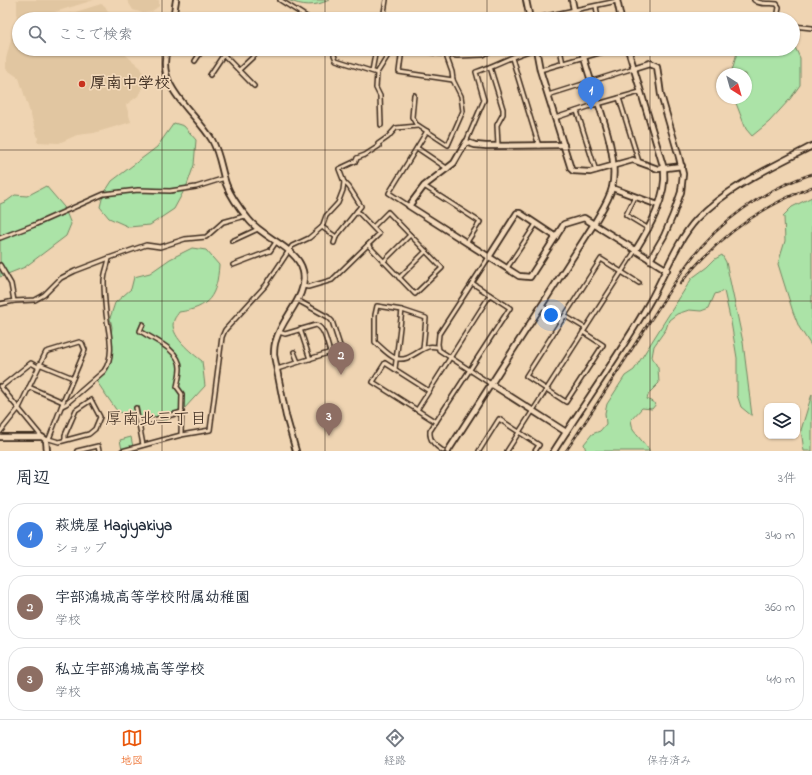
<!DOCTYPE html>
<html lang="ja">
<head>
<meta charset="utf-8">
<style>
  body { margin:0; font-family:"Indie Flower","Klee One",sans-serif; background:#f6f6f7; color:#1f2937 }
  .controls { position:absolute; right:12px; bottom:12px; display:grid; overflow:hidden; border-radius:8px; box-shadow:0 1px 3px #0004 }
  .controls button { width:36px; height:36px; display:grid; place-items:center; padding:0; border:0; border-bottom:1px solid #e0e1e3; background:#fff; color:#1f2937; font:20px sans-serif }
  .compass { position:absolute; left:716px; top:68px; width:36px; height:36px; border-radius:50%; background:#fff; box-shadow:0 1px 3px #0004; rotate:143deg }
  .you { position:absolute; left:551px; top:315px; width:14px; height:14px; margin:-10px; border:3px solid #fff; border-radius:50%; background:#1a73e8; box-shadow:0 0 0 6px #1a73e833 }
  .badge { display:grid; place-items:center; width:26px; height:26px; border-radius:50%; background:#ea580c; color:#fff; font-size:13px; font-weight:700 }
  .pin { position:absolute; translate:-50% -33px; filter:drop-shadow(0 1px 2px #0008) }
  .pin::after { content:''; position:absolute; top:21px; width:14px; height:12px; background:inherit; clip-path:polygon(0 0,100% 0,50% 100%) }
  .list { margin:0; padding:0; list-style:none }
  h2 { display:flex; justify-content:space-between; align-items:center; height:52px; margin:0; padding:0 16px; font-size:17px }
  h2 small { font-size:13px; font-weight:400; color:#747a83 }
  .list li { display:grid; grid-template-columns:26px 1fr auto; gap:12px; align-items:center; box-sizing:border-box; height:64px; margin:0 8px 8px; padding:0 8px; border:1px solid #e0e1e3; border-radius:16px }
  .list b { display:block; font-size:15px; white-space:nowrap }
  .list p { margin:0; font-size:13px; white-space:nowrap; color:#747a83 }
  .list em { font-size:13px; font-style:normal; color:#747a83 }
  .icon { flex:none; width:22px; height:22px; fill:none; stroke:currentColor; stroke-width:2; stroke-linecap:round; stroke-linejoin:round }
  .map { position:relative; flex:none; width:812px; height:451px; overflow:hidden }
  .search { position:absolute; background:#fff; box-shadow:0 1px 3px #0004; left:12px; right:12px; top:12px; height:44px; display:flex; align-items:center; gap:10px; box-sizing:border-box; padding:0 14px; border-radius:22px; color:#747a83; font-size:15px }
  .sheet { height:268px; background:#fff }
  nav { display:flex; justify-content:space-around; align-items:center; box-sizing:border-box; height:56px; border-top:1px solid #e0e1e3; background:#fff; font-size:11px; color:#747a83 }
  nav a { display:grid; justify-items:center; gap:2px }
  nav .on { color:#ea580c }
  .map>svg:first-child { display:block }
</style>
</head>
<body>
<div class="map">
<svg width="812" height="451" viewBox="0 0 812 451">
  <rect width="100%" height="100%" fill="#efd4b2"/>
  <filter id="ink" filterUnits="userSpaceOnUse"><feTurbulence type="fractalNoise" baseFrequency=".025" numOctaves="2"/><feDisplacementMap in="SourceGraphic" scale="8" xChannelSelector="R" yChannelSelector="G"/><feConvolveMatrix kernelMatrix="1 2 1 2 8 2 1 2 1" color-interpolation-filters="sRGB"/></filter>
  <g filter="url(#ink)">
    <g fill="#e1c6a1">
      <polygon points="16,0 94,0 32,19 19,20 17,16 17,1"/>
      <polygon points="127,0 159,0 159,6 151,12 143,13 133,10"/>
      <polygon points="101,4 105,6 110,15 116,19 53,19"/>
      <polygon points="19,30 19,49 120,49 120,50 141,68 144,75 144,80 142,89 138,96 126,105 131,122 94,133 77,135 59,143 37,142 38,138 19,78 6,69 6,59 12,35"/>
    </g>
    <g fill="#abe3a7" stroke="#738662">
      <path d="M288,0H329C315,7 302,6 288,0Z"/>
      <polygon points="793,43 800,58 800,85 790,99 769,122 752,136 746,129 734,98 746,98 746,74 731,74 738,49 793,49"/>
      <polygon points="174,123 184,126 196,140 194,165 187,185 174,209 150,225 129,227 109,218 100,207 103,195 112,181 157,147"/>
      <polygon points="46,186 64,207 71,224 66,236 25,267 0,277 0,204 7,201 15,195 27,196"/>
      <polygon points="812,197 812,347 799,327 793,312 778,264 785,241 784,217 783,216 792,207"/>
      <path d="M192,248L206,250L219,265C217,295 210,308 179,312C178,314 175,317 174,320C168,335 192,353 202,361L205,386L183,410L164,422H148L117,411L95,379L108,365L112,327L110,318L115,303L131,289L134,277L150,273L170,259Z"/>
      <polygon points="722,255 726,262 743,342 752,416 741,407 737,395 737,358 731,322 724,291 715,294 709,308 701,311 689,310 677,314 669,320 666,329 654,346 652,357 658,368 659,383 649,393 647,399 656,404 652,409 642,408 631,420 633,430 650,451 586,451 584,444 592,434 600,431 606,424 605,413 607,404 625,376 634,370 692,278 707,267 715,259"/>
      <polygon points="812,394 812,451 804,451 801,430"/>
      <polygon points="131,437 133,447 122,450 120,440"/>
    </g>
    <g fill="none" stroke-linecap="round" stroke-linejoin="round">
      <defs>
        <g id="street">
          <polyline points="280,0 310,19"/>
          <path d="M754,0C761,6 770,2 777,4L779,7L777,19"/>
          <polyline points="596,6 598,19"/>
          <polyline points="383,19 386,0"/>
          <polyline points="532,19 617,1"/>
          <polyline points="793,26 812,28"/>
          <polyline points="218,49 254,86"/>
          <polyline points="335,49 334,55 336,60 377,73"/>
          <polyline points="402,49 399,72 453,80"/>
          <polyline points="409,49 457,56 483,55 494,49"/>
          <polyline points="560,49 563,64"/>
          <polyline points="512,58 539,146"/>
          <polyline points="195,61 203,49"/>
          <polyline points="490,67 503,109 503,114 497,125 498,146"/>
          <polyline points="239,70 255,55 250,49"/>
          <polyline points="540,70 613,49"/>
          <polyline points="372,71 376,49"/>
          <polyline points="210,75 224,54 230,49"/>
          <polyline points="414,95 412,117 416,124 448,145 463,111 461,96 453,80 452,72 447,58 447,49"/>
          <polyline points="548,95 634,68"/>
          <polyline points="619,98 639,162"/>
          <polyline points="577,111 596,171"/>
          <polyline points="555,118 594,105 640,92"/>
          <polyline points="381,125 380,96 376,88 377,73 392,49"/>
          <path d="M466,142L484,100L476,72C497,65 515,54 536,49"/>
          <polyline points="417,148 448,169"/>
          <polyline points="424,186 480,222 467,242"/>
          <polyline points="635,197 626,215 649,229"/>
          <polyline points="409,206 389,193 427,131"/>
          <polyline points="322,227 336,237"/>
          <polyline points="0,238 34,225 104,194 138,190 170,191 196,187 225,178"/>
          <polyline points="232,241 258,229"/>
          <polyline points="334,243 336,237 361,206 349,187 344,182"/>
          <polyline points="368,245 415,294 442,268 388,212 373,227"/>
          <polyline points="489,257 439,334 438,344 439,350 491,384"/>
          <polyline points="383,262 410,235"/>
          <polyline points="0,265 11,284 14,301"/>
          <polyline points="233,265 270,251 276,242"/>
          <polyline points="507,268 536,224"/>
          <polyline points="399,278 426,251"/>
          <polyline points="303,286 308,287 332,280 379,234 357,211"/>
          <polyline points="0,304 14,301 35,300 44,295 61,278 75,271 109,258 146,245 160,247 185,239 206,237 223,222 245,216"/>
          <polyline points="542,306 562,320"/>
          <polyline points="565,316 585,328"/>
          <path d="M143,324L140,331C154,340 180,350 180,368C180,375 178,381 177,387L182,394L181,435"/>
          <polyline points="300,329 310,359"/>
          <path d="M279,332L285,334L316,325C325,328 327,344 330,352"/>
          <polyline points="583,332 603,345 566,402 526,376 601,259 639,283"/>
          <path d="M423,349L426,318L402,310L377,306L375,315V342C381,347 388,355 395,358C407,363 418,350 428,347C431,346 435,347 438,347"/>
          <polyline points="294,352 298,362"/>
          <polyline points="39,364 73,378"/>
          <polyline points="277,369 341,349 332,321 328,317 297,300"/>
          <polyline points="395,369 402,310"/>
          <polyline points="0,386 42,437"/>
          <polyline points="1,387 31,363 38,367"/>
          <polyline points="29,387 63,402"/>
          <polyline points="429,391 385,363 373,382 436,422"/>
          <path d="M62,406L66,404L104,371C116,354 108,332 106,313C105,303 104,292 104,282C104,273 108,266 109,258"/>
          <polyline points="136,408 143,445"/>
          <polyline points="417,410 490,295"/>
          <polyline points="139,424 182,412"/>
          <polyline points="0,432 19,408 46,352 79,342 82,343 85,350 63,402 49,439 46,440"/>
          <polyline points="49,439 59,442 89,434 95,429 100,417 91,400 76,410 65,435 65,440"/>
          <polyline points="77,451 98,446 99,451"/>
          <polyline points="122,451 181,435 210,430 222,337 225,330 266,285 292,246 309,238 322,227 326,216 338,203 343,190 344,182 339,169 356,161 357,158 365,155 379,146 378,144 388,137 396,128 418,126"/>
          <path d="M443,451C436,446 429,441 430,431L510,308L472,283"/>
          <polyline points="479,451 499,419 539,445 535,451"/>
          <polyline points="507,451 635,251"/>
        </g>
        <g id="secondary">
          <polyline points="526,0 530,19"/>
          <polyline points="572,0 576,19"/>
          <polyline points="617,0 621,19"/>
          <polyline points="173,19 176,0"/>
          <path d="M167,49C164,60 164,71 169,82C179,104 200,120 212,140C220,154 221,169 226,184C231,197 240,209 249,220C263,238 297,247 303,271C309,296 282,317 276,340C274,345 274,350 274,355L286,416L296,451"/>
          <polyline points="536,49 540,70 571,169 573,171 590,172 633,160 658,169 682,166"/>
          <path d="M628,49L664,169C667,197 650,227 635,251"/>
          <polyline points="634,68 650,63 657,66 661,95 679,157 683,174 681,192 673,215 664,236 650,260"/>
          <polyline points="564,145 486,146 475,145 466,142 454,163 424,186 409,206 519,276 530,277 564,224 584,218 667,270"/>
          <polyline points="612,188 658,205"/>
          <polyline points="489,257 517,213 520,213 556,237"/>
          <polyline points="491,384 566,432"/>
          <polyline points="0,437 42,437 46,440 47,451"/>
          <path d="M448,451L594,224C600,213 609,200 612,188C621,149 590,89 582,49"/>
          <path d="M554,451C585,402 620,354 649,303C664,277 677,240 697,219C729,186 772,167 812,146"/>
        </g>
      </defs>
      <use href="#street" stroke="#3b2a1e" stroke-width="6"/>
      <use href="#secondary" stroke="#3b2a1e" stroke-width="8"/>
      <use href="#street" stroke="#f3d9ba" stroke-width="3"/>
      <use href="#secondary" stroke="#f3d9ba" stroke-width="4.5"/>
      <defs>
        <g id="rail">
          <path d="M680,284C715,240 759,207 812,187"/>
          <path d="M566,451C595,408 622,364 650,321C663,302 674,282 688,263C719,221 763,190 812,174"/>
        </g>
      </defs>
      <use href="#rail" stroke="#3b2a1e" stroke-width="2.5"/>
      <use href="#rail" stroke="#f3d9ba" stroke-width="1" stroke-dasharray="3" stroke-linecap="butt"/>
    </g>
  </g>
  <path fill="none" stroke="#3b2a1e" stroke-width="1" stroke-opacity="0.55" d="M162,0V19M325,0V19M487,0V19M650,0V19M162,49V451M325,49V451M487,49V451M650,49V451M0,150H812M0,301H812"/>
  <circle fill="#c8321e" stroke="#f3d9ba" stroke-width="1.5" cx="82" cy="84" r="4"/>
  <g text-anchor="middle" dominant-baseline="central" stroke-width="3.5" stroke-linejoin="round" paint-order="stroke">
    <g font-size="16" font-weight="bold" fill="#3b2a1e" stroke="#f3d9ba" text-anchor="start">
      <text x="90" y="84">厚南中学校</text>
    </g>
    <g font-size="17" fill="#3b2a1e" stroke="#f3d9ba">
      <text x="156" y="419">厚南北三丁目</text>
    </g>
  </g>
</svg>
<div class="controls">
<button><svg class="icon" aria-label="layers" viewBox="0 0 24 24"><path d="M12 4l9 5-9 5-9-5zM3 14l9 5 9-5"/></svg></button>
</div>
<svg class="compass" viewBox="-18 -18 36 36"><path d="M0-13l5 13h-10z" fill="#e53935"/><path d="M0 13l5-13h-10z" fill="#747a83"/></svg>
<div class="you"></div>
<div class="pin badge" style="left:591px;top:110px;background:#3f7fe0">1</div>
<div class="pin badge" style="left:341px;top:375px;background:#8d6e63">2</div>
<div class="pin badge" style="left:329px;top:436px;background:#8d6e63">3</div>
<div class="search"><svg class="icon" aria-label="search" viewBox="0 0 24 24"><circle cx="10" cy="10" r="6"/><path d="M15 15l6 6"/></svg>ここで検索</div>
</div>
<section class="sheet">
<h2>周辺<small>3件</small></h2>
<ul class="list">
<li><span class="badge" style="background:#3f7fe0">1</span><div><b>萩焼屋 Hagiyakiya</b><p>ショップ</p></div><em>340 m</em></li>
<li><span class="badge" style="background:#8d6e63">2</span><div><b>宇部鴻城高等学校附属幼稚園</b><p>学校</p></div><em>360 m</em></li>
<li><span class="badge" style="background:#8d6e63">3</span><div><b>私立宇部鴻城高等学校</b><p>学校</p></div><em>410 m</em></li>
</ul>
</section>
<nav>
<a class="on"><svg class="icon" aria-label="map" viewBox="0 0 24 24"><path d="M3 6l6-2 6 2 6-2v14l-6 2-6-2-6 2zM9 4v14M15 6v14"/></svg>地図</a>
<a><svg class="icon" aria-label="directions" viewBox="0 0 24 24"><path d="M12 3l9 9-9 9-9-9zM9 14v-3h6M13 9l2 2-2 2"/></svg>経路</a>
<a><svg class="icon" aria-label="saved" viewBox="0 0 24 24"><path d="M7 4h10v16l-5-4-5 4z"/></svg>保存済み</a>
</nav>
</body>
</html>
